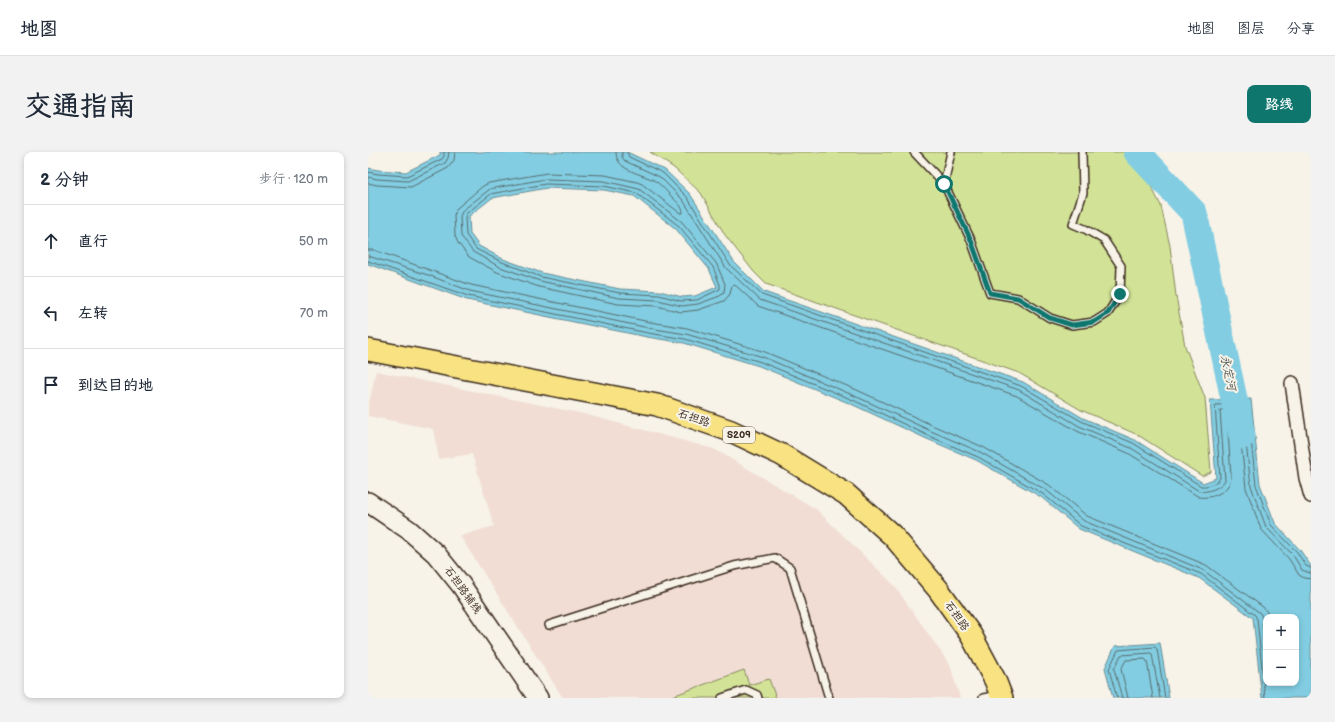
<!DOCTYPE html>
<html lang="zh">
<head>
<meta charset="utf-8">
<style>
  body { margin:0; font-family:"Balsamiq Sans","LXGW WenKai TC",sans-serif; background:#f2f2f3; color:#1f2937 }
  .controls { position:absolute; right:12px; bottom:12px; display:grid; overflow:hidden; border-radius:8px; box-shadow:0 2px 6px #0003 }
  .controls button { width:36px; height:36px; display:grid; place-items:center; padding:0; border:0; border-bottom:1px solid #e0e1e3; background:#fff; color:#1f2937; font:20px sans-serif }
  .stop { position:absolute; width:12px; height:12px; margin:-9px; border:3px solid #0f766e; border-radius:50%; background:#fff }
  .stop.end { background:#0f766e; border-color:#fff; box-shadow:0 1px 4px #0008 }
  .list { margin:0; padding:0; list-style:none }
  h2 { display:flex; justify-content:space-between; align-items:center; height:52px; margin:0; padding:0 16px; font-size:17px }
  h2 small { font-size:13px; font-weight:400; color:#747a83 }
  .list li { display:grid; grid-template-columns:26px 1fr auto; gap:12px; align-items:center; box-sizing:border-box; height:72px; padding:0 16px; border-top:1px solid #e0e1e3 }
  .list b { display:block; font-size:15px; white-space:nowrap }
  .list em { font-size:13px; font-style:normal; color:#747a83 }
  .icon { flex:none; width:22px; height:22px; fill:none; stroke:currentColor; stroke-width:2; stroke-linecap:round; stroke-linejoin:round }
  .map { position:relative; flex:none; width:943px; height:546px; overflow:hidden; border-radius:8px }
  header { display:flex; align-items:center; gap:24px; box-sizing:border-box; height:56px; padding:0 20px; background:#fff; border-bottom:1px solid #e0e1e3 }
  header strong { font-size:19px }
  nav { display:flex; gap:22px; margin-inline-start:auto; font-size:14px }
  .intro { display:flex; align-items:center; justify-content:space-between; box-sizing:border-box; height:96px; padding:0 24px }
  h1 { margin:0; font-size:28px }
  .button { padding:10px 18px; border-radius:8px; background:#0f766e; color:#fff; font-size:14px; font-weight:700 }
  main { display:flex; gap:24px; padding:0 24px }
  aside { flex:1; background:#fff; border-radius:8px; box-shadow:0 2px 6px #0003 }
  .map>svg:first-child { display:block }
</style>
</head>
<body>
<header>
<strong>地图</strong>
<nav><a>地图</a><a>图层</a><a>分享</a></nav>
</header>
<div class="intro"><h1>交通指南</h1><a class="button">路线</a></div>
<main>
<aside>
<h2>2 分钟<small>步行 · 120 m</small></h2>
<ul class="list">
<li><svg class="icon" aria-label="ahead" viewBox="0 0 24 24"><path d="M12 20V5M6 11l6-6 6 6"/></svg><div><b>直行</b></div><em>50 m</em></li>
<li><svg class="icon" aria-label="left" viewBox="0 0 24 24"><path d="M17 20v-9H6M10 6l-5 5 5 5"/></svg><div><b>左转</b></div><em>70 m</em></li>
<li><svg class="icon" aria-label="arrive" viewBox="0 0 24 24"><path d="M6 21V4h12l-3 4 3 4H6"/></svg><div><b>到达目的地</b></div></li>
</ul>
</aside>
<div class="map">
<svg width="943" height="546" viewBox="0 0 943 546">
  <rect width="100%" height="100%" fill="#f7f3e8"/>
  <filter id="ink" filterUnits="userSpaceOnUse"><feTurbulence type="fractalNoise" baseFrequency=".025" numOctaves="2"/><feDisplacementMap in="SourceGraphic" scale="8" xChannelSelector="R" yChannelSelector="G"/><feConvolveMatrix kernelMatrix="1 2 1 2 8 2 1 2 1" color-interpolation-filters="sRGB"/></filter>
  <g filter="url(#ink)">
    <polygon fill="#f1ddd4" points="8,219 216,262 346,297 448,357 526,433 582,513 592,546 195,546 92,384 126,374 104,302 71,307 65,277 0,264 0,256"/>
    <g fill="#d2e397" stroke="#86865a">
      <polygon points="282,0 757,0 775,18 793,54 802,94 808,144 817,194 837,246 843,320 834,324 770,283 713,258 651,221 398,132 386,120 357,83 333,41 306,16"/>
      <polygon points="376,518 381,533 401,527 408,546 299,546"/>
    </g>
    <g fill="#82cde2" stroke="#668c94" fill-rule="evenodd">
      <path d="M72,0H259L297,18L322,42L366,110L396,140L655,230L715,266L767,288L835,331L848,326L842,248L883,247L892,332L907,371L932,398L943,414V546H894L885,466L831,426L711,377L673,345L608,308L559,287L483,252L391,214L316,191L279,185L99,148L0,112V16L10,18L38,20L72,3ZM179,36L236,38L266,44L308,77L341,117L349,135L327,144L314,145L292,139L252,137L174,121L135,107L111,94L102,82L101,64L124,46ZM898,465H928V531H898Z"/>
      <polygon points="792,491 801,546 745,546 737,516 747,494"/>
    </g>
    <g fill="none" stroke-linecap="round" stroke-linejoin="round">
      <g stroke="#576b6c" stroke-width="1">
        <path d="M248,0C248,20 275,21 289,30C294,34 300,41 305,46C309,50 315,55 315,61H312L274,32L269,30L237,23L179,21L121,31L115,34L89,56L86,63L87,84L90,91L101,105L129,120L171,135L250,152L289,154L313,160L330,158L356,149L362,142L364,133L366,132L390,154L649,244L709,279L760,301L831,345C845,347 863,339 863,324L859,265L860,263H868L870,264L878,336L893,377L921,407L931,423L936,426L943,427"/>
        <path d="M254,0V5L257,9L292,25L315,48L358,116L392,148L651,238L711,274L763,296L831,339C839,341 853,336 857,328L852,258L874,257L883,334L898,375L925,403L934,418L939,420L943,421"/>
        <path d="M259,0L261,5L295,21L319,45L362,113L394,143L653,234L713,269L765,291L833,334C839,335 849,331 852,326L847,253L879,252L888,333L903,373L929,400L938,414L943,416"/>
        <polyline points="0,20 10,22 39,24 74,7 76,4 76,0"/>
        <polyline points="0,25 9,27 40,29 77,11 80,6 81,0"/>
        <polygon points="178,27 236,29 271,37 314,70 348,111 357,132 356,140 352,144 330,152 314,154 290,148 251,146 172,129 132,115 105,100 93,84 92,64 95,58 122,37"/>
        <polyline points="0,31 9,33 43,35 80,16 86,8 87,0"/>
        <polygon points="178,32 236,34 268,41 311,74 345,115 352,133 352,137 329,148 313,149 291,143 252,141 173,125 134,110 108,97 98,83 97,65 99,61 123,42"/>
        <polyline points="0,98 6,98 103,133 282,170 319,176 397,200 489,238 566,274 615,295 681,333 719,364 838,413 895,455 899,460 900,465"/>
        <polyline points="0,104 60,123 102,139 281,176 318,182 395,205 487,244 563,279 612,300 678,338 716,369 835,418 892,461 894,465 898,502"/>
        <polyline points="0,109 100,144 280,181 317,187 393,210 485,248 561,284 610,305 675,342 713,374 833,422 887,463 889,467 897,546"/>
        <polyline points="749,546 741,517 750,498 787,495 789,497 797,546"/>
        <polyline points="754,546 746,517 753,503 783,501 784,502 792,546"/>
        <polyline points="760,546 753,517 758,508 777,507 779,509 785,546"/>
      </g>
      <polyline stroke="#82cde2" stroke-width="27" points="769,0 826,61 874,284"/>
      <defs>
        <g id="service">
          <polyline points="546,0 576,32 603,88 622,141 650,146 682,166 704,173 726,170 740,161 752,142 753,114 736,88 717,77 705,72 715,41 714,0"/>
          <polyline points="576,32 583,0"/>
          <polyline points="181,473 366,414 407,406 422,416 461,546"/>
          <polyline points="354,546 378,538 389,543 390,546"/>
          <polyline points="615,546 631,543"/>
        </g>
        <polyline id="minor" points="924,231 938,326 943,344"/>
        <polyline id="secondary" points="0,350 41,378 68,402 93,433 170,546"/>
        <polyline id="primary" points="0,198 289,253 363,279 414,303 478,342 525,384 570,437 603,483 627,528 634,546"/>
      </defs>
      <use href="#service" stroke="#3b2a1e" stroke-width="10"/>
      <use href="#minor" stroke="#3b2a1e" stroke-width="16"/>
      <use href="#secondary" stroke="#3b2a1e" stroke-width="22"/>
      <use href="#primary" stroke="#3b2a1e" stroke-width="24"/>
      <use href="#service" stroke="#f7f3e8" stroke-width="7"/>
      <use href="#minor" stroke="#f7f3e8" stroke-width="13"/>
      <use href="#secondary" stroke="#f7f3e8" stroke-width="19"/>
      <use href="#primary" stroke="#f8e281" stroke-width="21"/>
    </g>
  </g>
  <g fill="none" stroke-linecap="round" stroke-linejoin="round" filter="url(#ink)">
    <polyline stroke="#0f766e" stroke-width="5" points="576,32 603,88 622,141 650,146 682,166 704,173 726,170 740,161 752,142"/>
  </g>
  <g text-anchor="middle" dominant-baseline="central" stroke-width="4" stroke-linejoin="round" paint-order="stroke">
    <rect fill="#f7f3e8" stroke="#73665b" stroke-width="1" x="355" y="275" width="32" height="16" rx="3"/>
    <g font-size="10" font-weight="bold" fill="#3b2a1e">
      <text x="371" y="283">S209</text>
    </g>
    <g font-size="11" fill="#3b2a1e" stroke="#f7f3e8">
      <text transform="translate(326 266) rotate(19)">石担路</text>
      <text transform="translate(95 438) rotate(54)">石担路辅线</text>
      <text transform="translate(589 464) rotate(55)">石担路</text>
    </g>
    <g font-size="12" font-style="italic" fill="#4d534f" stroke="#f7f3e8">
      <text transform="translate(860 221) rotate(78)">永定河</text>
    </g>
  </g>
</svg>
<div class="controls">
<button>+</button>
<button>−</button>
</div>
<div class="stop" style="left:576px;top:32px"></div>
<div class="stop end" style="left:752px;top:142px"></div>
</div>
</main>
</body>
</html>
